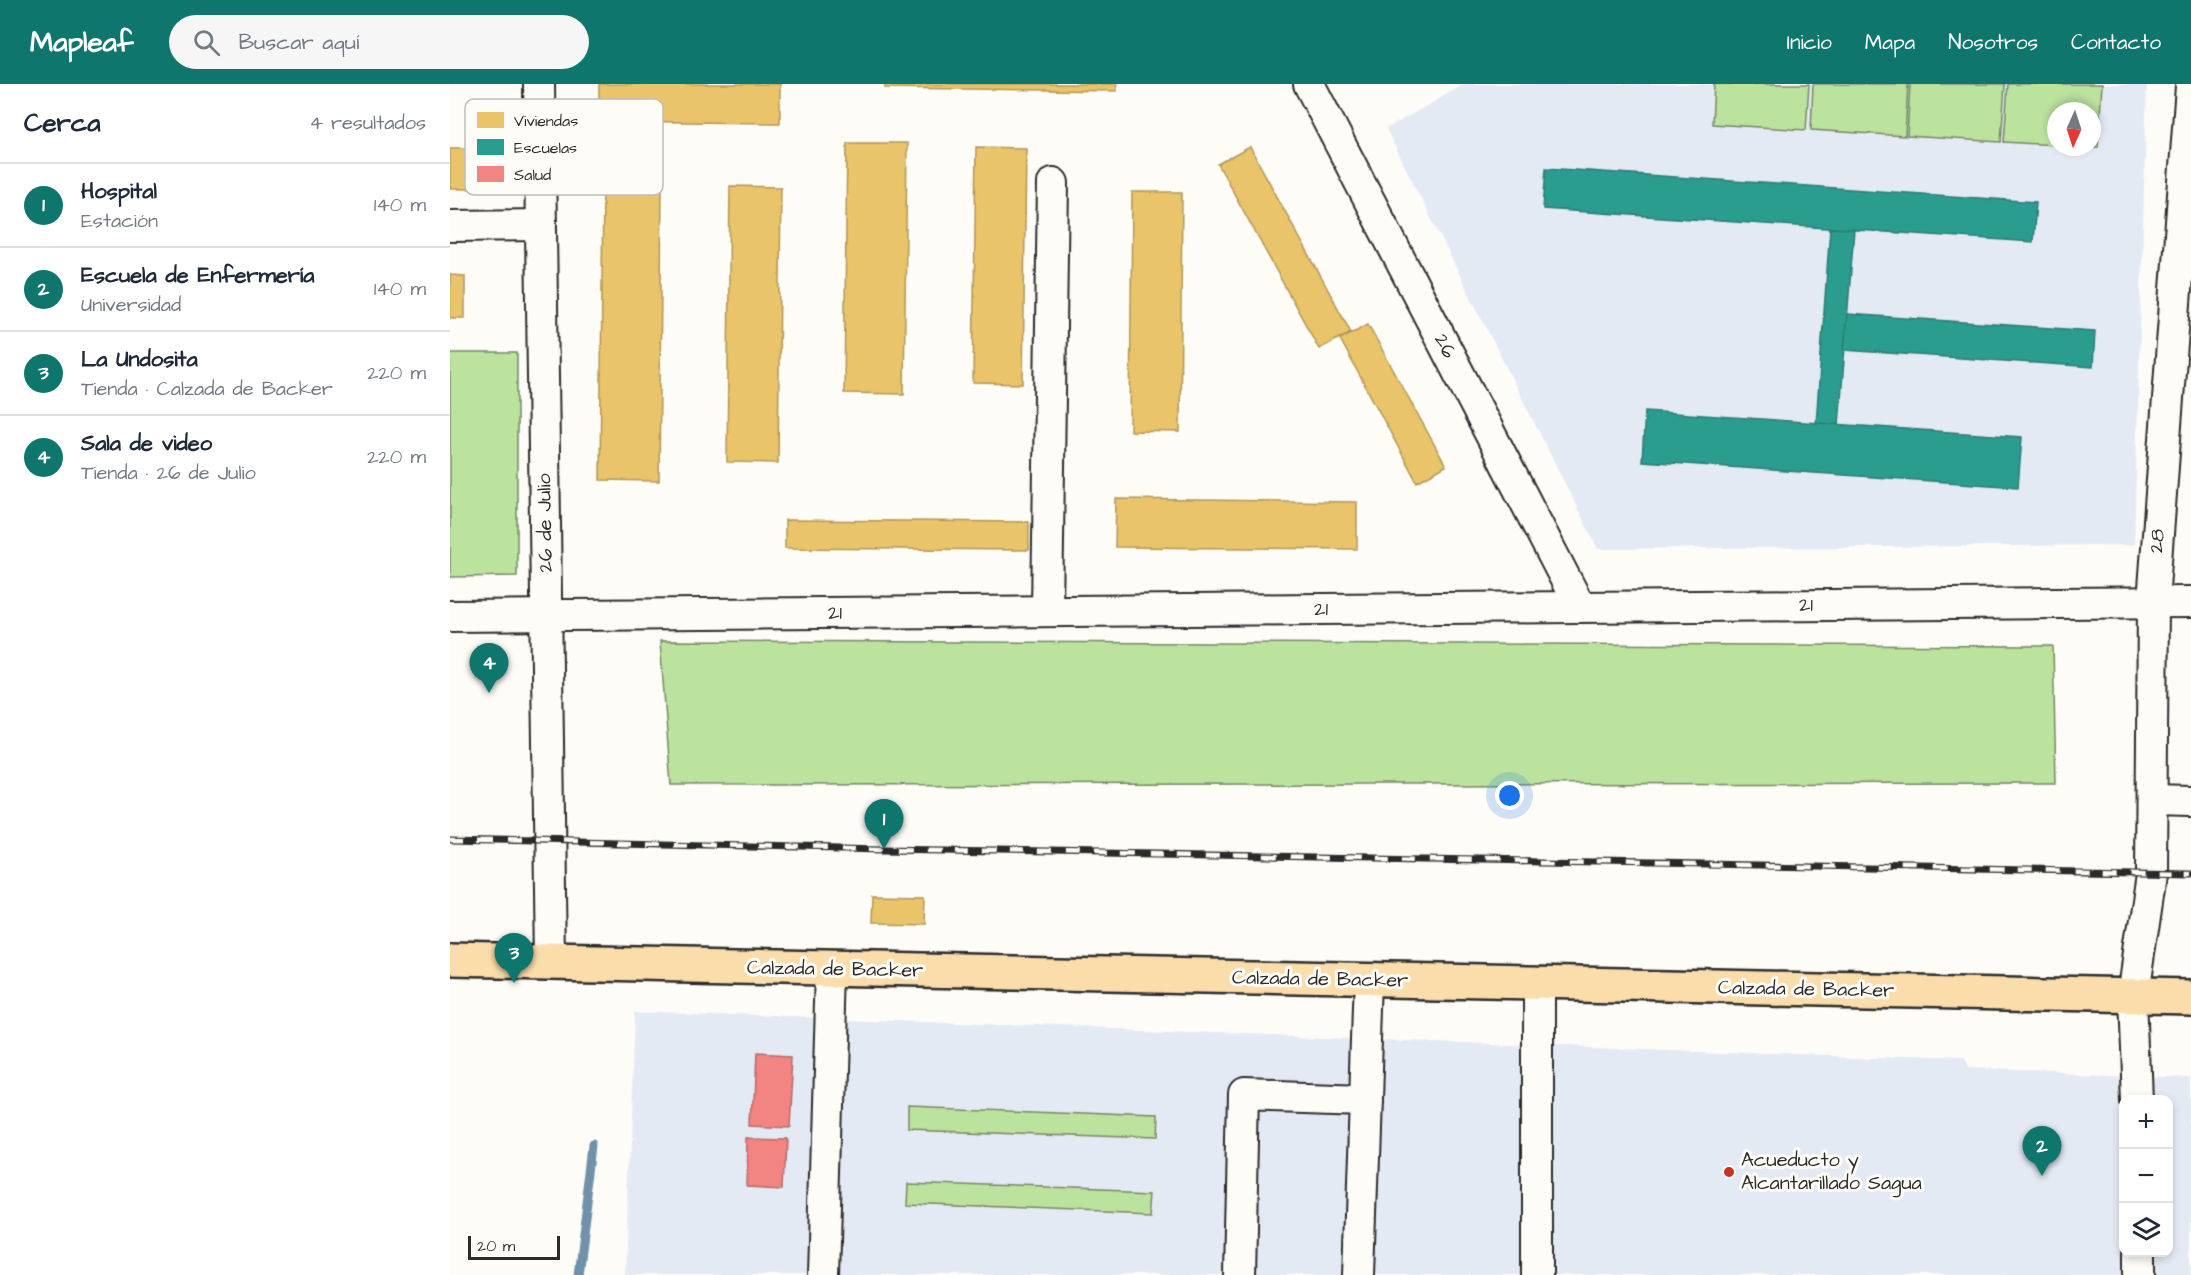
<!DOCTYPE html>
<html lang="es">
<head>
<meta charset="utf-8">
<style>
  body { margin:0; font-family:"Architects Daughter",sans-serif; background:#f6f6f7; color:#1f2937 }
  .controls { position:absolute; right:18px; bottom:18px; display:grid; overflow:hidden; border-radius:12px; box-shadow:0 3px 9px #0003 }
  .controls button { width:54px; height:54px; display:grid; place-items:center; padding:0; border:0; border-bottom:2px solid #e0e1e3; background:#fff; color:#1f2937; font:30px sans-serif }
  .compass { position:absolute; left:1597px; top:18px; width:54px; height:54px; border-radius:50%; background:#fff; box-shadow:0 3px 9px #0003; rotate:183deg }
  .scale { position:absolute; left:18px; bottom:15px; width:92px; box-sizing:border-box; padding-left:6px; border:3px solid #2b2b2b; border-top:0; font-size:16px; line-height:21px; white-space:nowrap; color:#2b2b2b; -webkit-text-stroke:4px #fdfcf7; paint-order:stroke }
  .you { position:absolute; left:1060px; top:712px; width:21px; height:21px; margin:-15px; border:4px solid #fff; border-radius:50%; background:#1a73e8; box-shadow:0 0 0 9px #1a73e833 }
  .badge { display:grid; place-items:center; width:39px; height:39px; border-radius:50%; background:#0f766e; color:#fff; font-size:20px; font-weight:700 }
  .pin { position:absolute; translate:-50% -50px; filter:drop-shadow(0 2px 3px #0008) }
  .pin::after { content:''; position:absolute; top:32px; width:21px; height:18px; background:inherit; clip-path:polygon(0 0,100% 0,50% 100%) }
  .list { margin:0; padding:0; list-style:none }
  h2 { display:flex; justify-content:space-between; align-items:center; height:78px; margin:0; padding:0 24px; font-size:26px }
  h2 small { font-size:20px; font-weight:400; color:#747a83 }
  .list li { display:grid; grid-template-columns:39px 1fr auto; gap:18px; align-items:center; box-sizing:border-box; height:84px; padding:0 24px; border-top:2px solid #e0e1e3 }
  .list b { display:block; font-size:22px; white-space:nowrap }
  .list p { margin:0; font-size:20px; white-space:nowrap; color:#747a83 }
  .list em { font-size:20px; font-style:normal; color:#747a83 }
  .icon { flex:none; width:33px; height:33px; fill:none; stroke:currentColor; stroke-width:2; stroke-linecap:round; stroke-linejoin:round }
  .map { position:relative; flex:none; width:1741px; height:1191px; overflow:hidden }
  header { display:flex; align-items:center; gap:36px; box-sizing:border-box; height:84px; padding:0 30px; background:#0f766e; color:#fff }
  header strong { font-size:28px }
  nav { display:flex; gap:33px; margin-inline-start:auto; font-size:21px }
  .search { width:420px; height:54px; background:#f6f6f7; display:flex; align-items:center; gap:15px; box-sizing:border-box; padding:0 21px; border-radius:33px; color:#747a83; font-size:22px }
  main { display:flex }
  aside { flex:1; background:#fff }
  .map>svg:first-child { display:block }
</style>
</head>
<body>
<header>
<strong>Mapleaf</strong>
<div class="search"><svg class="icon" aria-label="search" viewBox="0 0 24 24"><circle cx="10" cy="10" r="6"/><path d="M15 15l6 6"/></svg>Buscar aquí</div>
<nav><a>Inicio</a><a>Mapa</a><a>Nosotros</a><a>Contacto</a></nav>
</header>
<main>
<aside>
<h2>Cerca<small>4 resultados</small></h2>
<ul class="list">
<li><span class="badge">1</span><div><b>Hospital</b><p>Estación</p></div><em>140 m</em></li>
<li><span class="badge">2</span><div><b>Escuela de Enfermería</b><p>Universidad</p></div><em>140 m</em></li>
<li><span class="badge">3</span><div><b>La Undosita</b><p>Tienda · Calzada de Backer</p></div><em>220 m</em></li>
<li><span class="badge">4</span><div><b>Sala de video</b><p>Tienda · 26 de Julio</p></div><em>220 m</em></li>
</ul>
</aside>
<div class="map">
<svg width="1741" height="1191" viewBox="0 0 1741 1191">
  <rect width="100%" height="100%" fill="#fdfcf7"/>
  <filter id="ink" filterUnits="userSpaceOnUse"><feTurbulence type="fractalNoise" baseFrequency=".0167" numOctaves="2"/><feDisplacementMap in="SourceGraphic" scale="12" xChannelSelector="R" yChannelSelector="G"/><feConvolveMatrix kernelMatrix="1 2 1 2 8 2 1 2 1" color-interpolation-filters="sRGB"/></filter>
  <g filter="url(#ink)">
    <g fill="#e4eaf4" fill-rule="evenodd">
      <path d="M1015,0H1697L1684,461L1148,465L936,45ZM1606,27H1642V63H1606Z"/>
      <path d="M185,927L1511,977L1515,986L1741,994V1191H175ZM1674,1016H1718V1168H1674Z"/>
    </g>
    <g fill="#bce39e" stroke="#748764" stroke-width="1.5">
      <polygon points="1264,0 1359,0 1356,46 1262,40"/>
      <polygon points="1363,0 1458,0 1455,52 1361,46"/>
      <polygon points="1460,0 1555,0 1551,58 1457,52"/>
      <polygon points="1558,0 1652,0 1648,63 1641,63 1642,27 1606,27 1606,61 1554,58"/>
      <polygon points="0,269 67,269 67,492 0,493"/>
      <polygon points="210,557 1603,562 1606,699 221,701"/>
      <polygon points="457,1023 706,1033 705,1055 457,1046"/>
      <polygon points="456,1098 705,1107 703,1129 455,1119"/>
    </g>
    <g fill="#e9c46a" stroke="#b09657" stroke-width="1.5">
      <polygon points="149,0 330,0 330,39 149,37"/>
      <polygon points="435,0 667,0 667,7 435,4"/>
      <polygon points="397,59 457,59 454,310 394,309"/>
      <polygon points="526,63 576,64 573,300 523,299"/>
      <polygon points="800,63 901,248 869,265 768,80"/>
      <polygon points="0,64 32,64 31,105 0,105"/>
      <polygon points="280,102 331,103 328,379 277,378"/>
      <polygon points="153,104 212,104 209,397 150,396"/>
      <polygon points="682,108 732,108 730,348 680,347"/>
      <polygon points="0,191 15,192 15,234 0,234"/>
      <polygon points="918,240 996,382 967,398 890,255"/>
      <polygon points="666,415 907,418 907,465 665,463"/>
      <polygon points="335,436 579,438 579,466 335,464"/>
      <polygon points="422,810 475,811 474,840 421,839"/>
    </g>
    <g fill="#2a9d8f" stroke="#2a7b71" stroke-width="1.5">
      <polygon points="1096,84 1586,118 1583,158 1093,125"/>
      <polygon points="1380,144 1404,145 1389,341 1366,340"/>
      <polygon points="1397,230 1645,247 1643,283 1394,266"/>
      <polygon points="1195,327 1572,353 1568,403 1192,377"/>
    </g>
    <g fill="#f28482" stroke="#b66968" stroke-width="1.5">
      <polygon points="305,969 343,971 339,1042 302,1040"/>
      <polygon points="298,1053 336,1054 334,1103 297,1101"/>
    </g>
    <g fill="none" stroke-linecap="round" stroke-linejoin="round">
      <polyline stroke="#7190a9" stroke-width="9" points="128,1191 144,1062"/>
      <defs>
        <g id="minor">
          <polyline points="89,0 101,878"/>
          <polyline points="859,0 1130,523"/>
          <polyline points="0,142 91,141"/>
          <polyline points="597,527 603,99"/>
          <polyline points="0,532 1741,518"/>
          <polyline points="1702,716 1741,717"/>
          <polyline points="1087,899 1087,1191"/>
          <polyline points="1687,1016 1683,912 1701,789 1703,518 1741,2"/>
          <polyline points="1690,1168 1690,1191"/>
          <polyline points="373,1191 382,885"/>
          <polyline points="790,1191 794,1011 915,1015"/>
          <polyline points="909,1191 919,896"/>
        </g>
        <polyline id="major" points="0,876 1741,913"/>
      </defs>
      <use href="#minor" stroke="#2b2b2b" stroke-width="34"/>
      <use href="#major" stroke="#2b2b2b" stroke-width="38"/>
      <use href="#minor" stroke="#fdfcf7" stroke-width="30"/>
      <use href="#major" stroke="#faddab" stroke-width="33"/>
      <defs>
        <polyline id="rail" points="0,755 434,765 1741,789"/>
      </defs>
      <use href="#rail" stroke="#2b2b2b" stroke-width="7"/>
      <use href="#rail" stroke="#fdfcf7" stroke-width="4.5" stroke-dasharray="14" stroke-linecap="butt"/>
    </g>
  </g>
  <circle fill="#c8321e" stroke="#fdfcf7" stroke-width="2" cx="1279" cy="1088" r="6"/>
  <g text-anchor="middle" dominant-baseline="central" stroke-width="6" stroke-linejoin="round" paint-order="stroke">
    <g font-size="20" fill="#2b2b2b" stroke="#fdfcf7">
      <text transform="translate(995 262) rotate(63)">26</text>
      <text transform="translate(95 439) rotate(-91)">26 de Julio</text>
      <text transform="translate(1707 457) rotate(-86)">28</text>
      <text transform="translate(1356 521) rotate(-1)">21</text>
      <text x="871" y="525">21</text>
      <text transform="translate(385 529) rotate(-1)">21</text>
      <text transform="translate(385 885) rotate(1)">Calzada de Backer</text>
      <text transform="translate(870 895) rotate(1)">Calzada de Backer</text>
      <text transform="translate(1356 905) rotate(1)">Calzada de Backer</text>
    </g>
    <g font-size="20" fill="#2b2b2b" stroke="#fdfcf7" text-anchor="start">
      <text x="1291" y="1076">Acueducto y<tspan x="1291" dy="23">Alcantarillado Sagua</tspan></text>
    </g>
  </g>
  <rect x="15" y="15" width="198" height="96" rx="9" fill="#fdfcf7" stroke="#bebdba" stroke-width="1.5"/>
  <rect x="27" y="28" width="27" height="16" fill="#e9c46a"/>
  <rect x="27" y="55" width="27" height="16" fill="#2a9d8f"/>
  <rect x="27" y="82" width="27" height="16" fill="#f28482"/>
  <g font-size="16" fill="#2b2b2b">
    <text x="64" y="42">Viviendas</text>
    <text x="64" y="69">Escuelas</text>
    <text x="64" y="96">Salud</text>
  </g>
</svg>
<div class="controls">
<button>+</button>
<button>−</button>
<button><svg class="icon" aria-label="layers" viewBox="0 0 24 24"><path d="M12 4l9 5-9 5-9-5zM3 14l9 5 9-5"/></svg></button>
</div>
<svg class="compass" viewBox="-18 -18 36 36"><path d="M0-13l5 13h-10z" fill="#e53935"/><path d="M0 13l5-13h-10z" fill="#747a83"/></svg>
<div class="scale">20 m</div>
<div class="you"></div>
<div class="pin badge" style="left:434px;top:765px">1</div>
<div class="pin badge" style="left:1592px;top:1092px">2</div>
<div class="pin badge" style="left:64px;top:899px">3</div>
<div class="pin badge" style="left:39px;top:609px">4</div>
</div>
</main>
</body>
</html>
